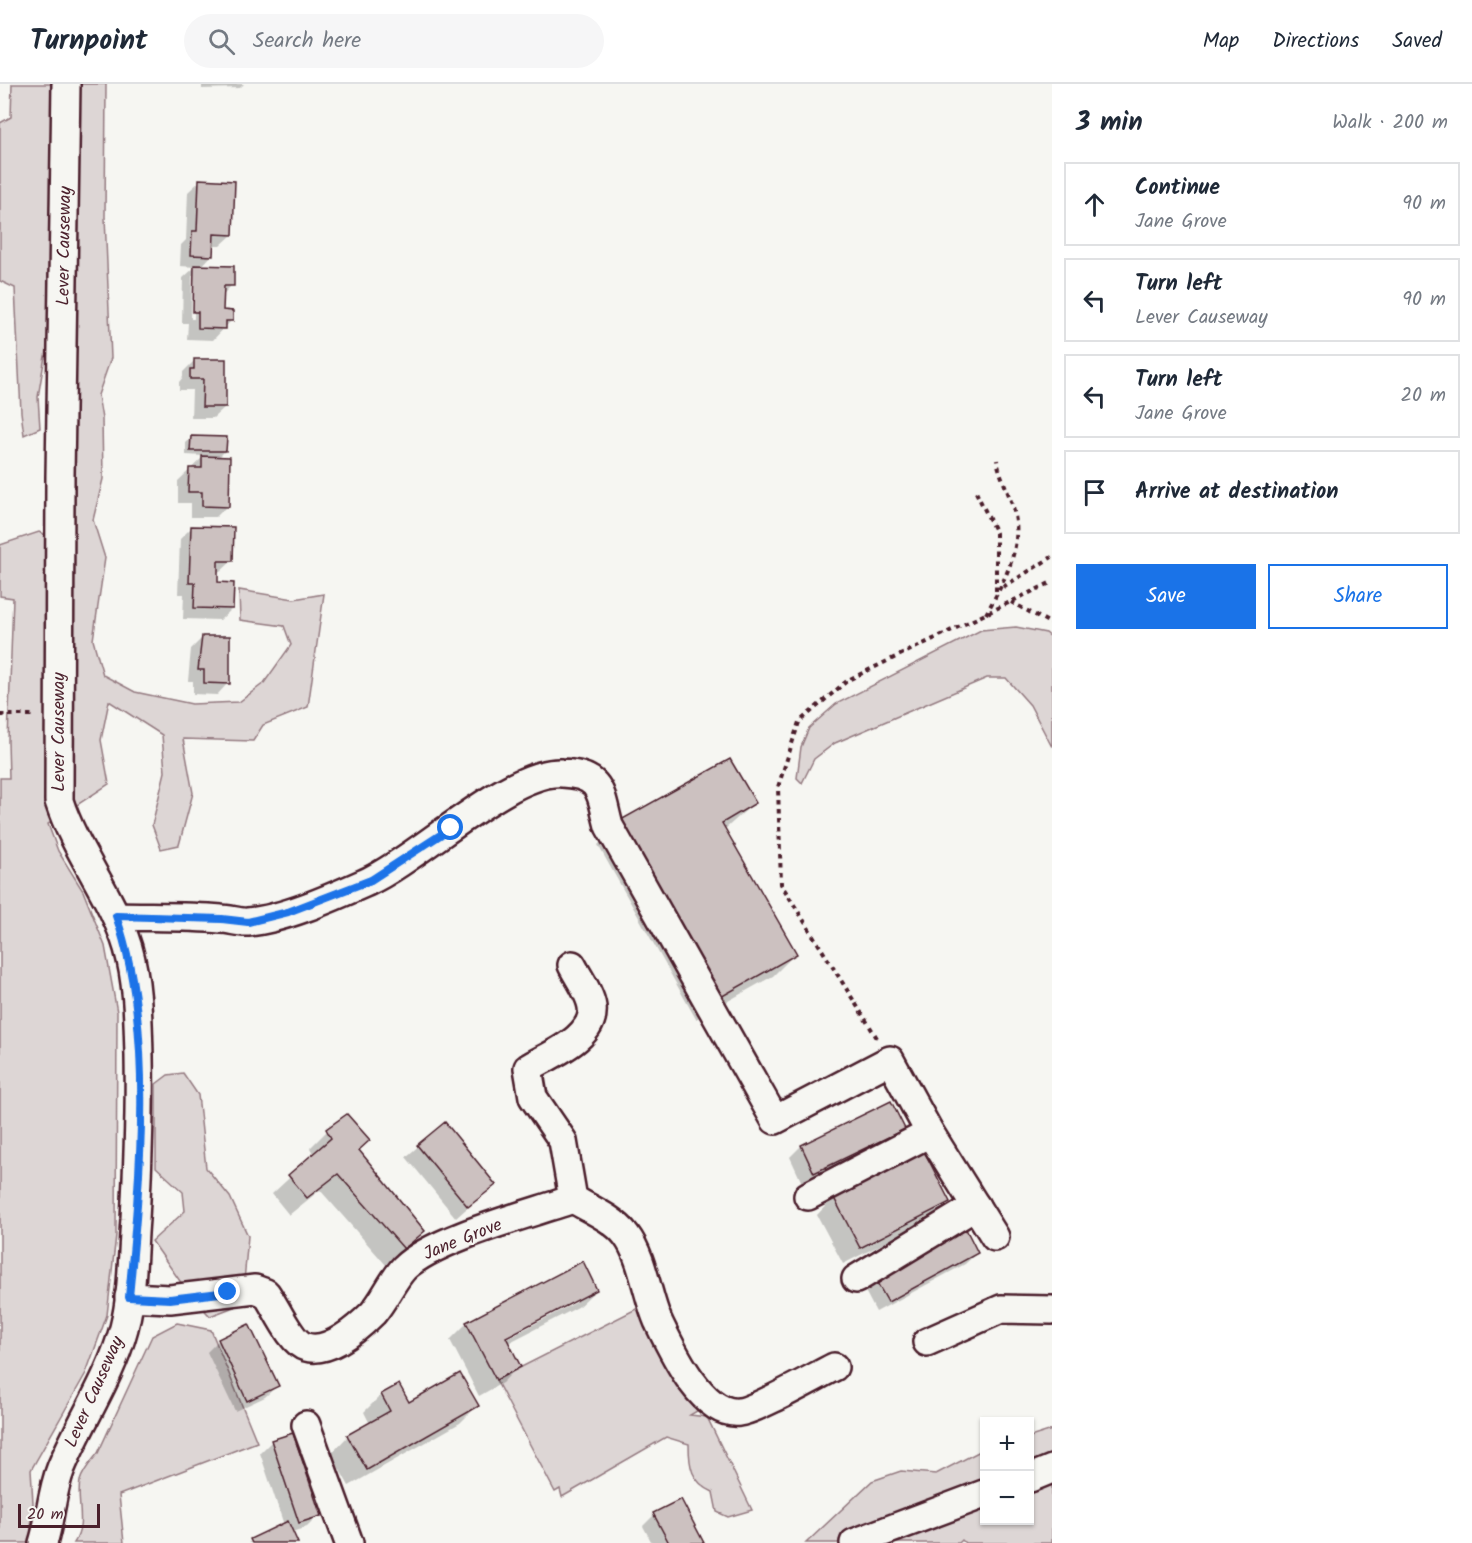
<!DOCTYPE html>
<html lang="en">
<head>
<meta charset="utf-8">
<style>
  body { margin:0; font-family:Kalam,sans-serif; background:#f6f6f7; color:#1f2937 }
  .controls { position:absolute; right:18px; bottom:18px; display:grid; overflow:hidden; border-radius:0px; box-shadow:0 2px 4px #0004 }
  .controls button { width:54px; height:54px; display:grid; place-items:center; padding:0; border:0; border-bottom:2px solid #e0e1e3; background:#fff; color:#1f2937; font:30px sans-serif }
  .scale { position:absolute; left:18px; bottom:15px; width:82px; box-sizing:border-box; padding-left:6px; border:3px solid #4a1f2b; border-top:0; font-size:16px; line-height:21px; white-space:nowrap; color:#4a1f2b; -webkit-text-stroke:4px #f6f6f2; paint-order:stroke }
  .stop { position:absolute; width:18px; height:18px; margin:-14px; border:4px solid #1a73e8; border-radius:50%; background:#fff }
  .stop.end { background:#1a73e8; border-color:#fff; box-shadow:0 2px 6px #0008 }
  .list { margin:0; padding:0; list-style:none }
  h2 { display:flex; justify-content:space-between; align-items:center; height:78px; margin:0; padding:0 24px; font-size:26px }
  h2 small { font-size:20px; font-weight:400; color:#747a83 }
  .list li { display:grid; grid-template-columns:39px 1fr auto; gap:18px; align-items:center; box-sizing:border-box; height:84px; margin:0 12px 12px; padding:0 12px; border:2px solid #e0e1e3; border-radius:0px }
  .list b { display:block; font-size:22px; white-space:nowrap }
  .list p { margin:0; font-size:20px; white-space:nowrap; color:#747a83 }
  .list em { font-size:20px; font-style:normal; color:#747a83 }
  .actions { display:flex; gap:12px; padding:18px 24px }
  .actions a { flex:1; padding:14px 0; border:2px solid #1a73e8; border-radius:0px; text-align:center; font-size:21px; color:#1a73e8 }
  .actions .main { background:#1a73e8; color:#fff }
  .icon { flex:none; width:33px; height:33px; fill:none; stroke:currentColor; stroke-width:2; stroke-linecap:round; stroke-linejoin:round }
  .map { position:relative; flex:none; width:1052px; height:1459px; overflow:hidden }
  header { display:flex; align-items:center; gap:36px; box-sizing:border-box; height:84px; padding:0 30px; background:#fff; border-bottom:2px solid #e0e1e3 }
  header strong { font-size:28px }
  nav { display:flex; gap:33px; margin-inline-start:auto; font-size:21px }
  .search { width:420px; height:54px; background:#f6f6f7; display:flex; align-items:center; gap:15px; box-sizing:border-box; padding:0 21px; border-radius:33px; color:#747a83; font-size:22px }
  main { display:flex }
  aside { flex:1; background:#fff }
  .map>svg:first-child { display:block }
</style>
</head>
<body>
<header>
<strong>Turnpoint</strong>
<div class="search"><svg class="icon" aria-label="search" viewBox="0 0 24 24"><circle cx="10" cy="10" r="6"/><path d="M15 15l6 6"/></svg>Search here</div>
<nav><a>Map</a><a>Directions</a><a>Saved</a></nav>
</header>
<main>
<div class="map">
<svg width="1052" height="1459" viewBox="0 0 1052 1459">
  <rect width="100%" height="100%" fill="#f6f6f2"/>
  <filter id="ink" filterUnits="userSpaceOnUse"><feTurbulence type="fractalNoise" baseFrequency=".0167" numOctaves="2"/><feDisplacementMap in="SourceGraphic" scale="12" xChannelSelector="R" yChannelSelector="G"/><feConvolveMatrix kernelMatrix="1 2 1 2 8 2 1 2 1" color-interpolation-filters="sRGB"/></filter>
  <g filter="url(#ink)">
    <g fill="#ddd6d5" stroke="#947a80" stroke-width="1.5">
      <polygon points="12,0 106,0 105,133 111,274 98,311 102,335 103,395 93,436 105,474 93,556 103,591 135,608 192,620 239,618 264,599 291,561 284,542 240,536 239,506 294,515 324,510 308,623 263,641 253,657 183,655 193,709 179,761 161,765 152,741 165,688 162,651 109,617 101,656 109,700 48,740 58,767 83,807 105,862 117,928 116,1151 107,1231 86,1289 31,1386 33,1419 30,1459 0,1459 0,694 9,694 8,657 13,514 0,512 0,461 39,448 65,460 67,306 45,272 38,313 40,344 24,351 21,328 15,204 0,197 0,39 11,33"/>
      <polygon points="1016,543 1046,549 1052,554 1052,663 1030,621 1006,594 987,594 835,659 814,675 802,699 797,694 801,663 809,644 836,620 981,546"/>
      <polygon points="183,989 198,1011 206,1084 230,1113 248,1152 242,1220 210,1232 189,1210 152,1157 185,1127 183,1108 156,1083 156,1000 168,991"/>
      <path d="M642,1222L697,1327L690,1331L707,1333L752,1426L728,1433L717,1428L713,1408C691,1398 689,1382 689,1360L666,1353L562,1413L560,1405L555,1408L496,1296Z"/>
      <path d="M177,1239L211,1246L257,1358L119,1411L124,1459H74C87,1440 76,1418 80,1397C83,1386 91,1378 98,1369L152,1252Z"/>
      <polygon points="1052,1346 1052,1459 965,1459 962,1456 959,1459 806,1459 872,1397 901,1387 936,1390 984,1365 984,1436 1030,1436 1030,1353"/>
    </g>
    <g fill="#0003" fill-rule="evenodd">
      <polygon points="202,0 244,0 240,4 202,5"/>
      <path d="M200,97L232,151L220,162H212V171L201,183L232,201L222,211V228L231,237L213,256L187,255L188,239H182L183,194L195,183L180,182L181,161L186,156L188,108ZM192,192H195L194,235H191Z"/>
      <polygon points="195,276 225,323 213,334 191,334 192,306 179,306 179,298 183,293 183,288"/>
      <polygon points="192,353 225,367 218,374 227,422 216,433 191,433 191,419 178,419 178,397 204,372 186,371 186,359"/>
      <polygon points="192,443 232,477 220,488 216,488 216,500 232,525 220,536 183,535 184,510 178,510 180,455"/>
      <polygon points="203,553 228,599 217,611 193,610 193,597 188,597 191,565"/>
      <polygon points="754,719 724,746 795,870 773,892 696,935 598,761 620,739"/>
      <polygon points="891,1019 903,1044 892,1056 802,1099 790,1073 801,1062"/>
      <polygon points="444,1040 494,1100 456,1134 406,1073"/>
      <polygon points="327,1047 357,1066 423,1147 386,1181 320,1106 289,1131 272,1110 314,1071 310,1064"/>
      <polygon points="834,1113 948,1117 931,1135 843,1180 817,1131"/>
      <polygon points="977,1169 965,1180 876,1228 865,1207 876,1196"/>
      <path d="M596,1206L578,1223L508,1259L519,1282L502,1299L479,1312L450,1256L467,1239ZM577,1215V1218L500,1258L499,1255Z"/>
      <polygon points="219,1256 277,1302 265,1313 235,1327 207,1268"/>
      <polygon points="398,1302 408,1320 477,1322 460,1339 349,1402 331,1370 348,1352 370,1340 364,1328 381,1311"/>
      <polygon points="272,1357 319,1431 307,1443 292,1448 297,1459 248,1459 284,1441 260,1369"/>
      <polygon points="681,1417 703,1459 652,1459 643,1442 654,1431"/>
    </g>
    <g fill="#ccc1c0" stroke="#4a1f2b" stroke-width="1.5">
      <polygon points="199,95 235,97 233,151 214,150 213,172 191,171 192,147 197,147"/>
      <polygon points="194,181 234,182 234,202 224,202 223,226 233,227 233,237 226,237 226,245 198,244 198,228 193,228"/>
      <polygon points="194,275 226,275 226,323 202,323 203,295 190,295 190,285 194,285"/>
      <polygon points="191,352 227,353 226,367 190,367"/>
      <polygon points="202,372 230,373 229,423 202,422 202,408 188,408 189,384 202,384"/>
      <polygon points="191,442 234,443 233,477 218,477 218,498 234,499 233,525 194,524 195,499 189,499"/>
      <polygon points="202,552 230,552 230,600 204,599 204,586 198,586"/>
      <polygon points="730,675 756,719 722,739 797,870 719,914 619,737"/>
      <polygon points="891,1017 905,1045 814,1089 801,1061"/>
      <polygon points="347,1030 370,1056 359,1066 425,1147 404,1165 338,1090 307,1114 288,1091 331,1054 326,1045"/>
      <polygon points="445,1038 496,1101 468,1123 417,1061"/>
      <polygon points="923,1065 950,1118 860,1164 833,1112"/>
      <polygon points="966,1145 978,1169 888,1218 875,1195"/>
      <polygon points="583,1177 597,1206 506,1253 521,1283 496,1296 466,1238"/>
      <polygon points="249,1240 279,1302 247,1317 218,1255"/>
      <polygon points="460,1289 479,1322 367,1386 347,1351 390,1327 381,1310 399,1300 409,1318"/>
      <polygon points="293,1349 321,1432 299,1439 271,1356"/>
      <polygon points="681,1415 704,1459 669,1459 653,1429"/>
      <polygon points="288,1437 298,1459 252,1459 250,1455"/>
    </g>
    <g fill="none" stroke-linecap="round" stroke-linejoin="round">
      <defs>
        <g id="minor">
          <path d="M116,832C151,833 187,832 221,835C230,835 240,839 248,838C285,835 335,812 369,797C419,774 511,685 562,689C603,691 600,709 609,742L775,1036L890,976L930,1049L995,1153"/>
          <path d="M572,881C578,893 590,909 592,923C596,954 549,971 528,984L533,1013L563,1057L573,1115C590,1125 614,1135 626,1151C643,1173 647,1212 658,1237C672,1266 702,1332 739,1328C754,1327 816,1292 834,1283"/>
          <polyline points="808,1112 930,1049"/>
          <polyline points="856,1195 976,1122"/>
          <path d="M129,1213L170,1215L255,1205L266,1209C276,1223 291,1259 306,1263C329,1270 358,1244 373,1229C385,1215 392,1197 404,1184C435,1154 530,1130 573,1115"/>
          <polyline points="927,1258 1001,1225 1052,1226"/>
          <polyline points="306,1341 349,1459"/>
          <polyline points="1030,1394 1052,1385"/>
          <path d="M43,1459C51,1434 51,1409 61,1384C80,1338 111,1293 124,1244C133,1209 132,1171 135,1135C138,1081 140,1027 139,972C138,936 138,899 128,864C112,811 76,769 59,717L60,392L66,0"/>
          <polyline points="854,1459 984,1410"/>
        </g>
      </defs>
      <use href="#minor" stroke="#4a1f2b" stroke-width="32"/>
      <g stroke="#4a1f2b" stroke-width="4" stroke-dasharray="4.5 4.5" stroke-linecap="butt">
        <polyline points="976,408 996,449 996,510"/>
        <polyline points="1003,503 1052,473"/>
        <polyline points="1011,518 1052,540"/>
        <path d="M986,530C1003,499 1025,462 1013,424C1009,408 1000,393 997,376"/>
        <polyline points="0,631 32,631"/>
        <polyline points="877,954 781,800 778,703 799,638 848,596 1052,498"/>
      </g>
      <use href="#minor" stroke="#f6f6f2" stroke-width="27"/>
    </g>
  </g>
  <g fill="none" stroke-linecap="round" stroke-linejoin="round" filter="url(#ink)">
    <path stroke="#1a73e8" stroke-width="8" d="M228,1208L170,1215L129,1213C140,1097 155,942 116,832L222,835L248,838L288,828L371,796L451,744"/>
  </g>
  <g text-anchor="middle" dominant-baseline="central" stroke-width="4.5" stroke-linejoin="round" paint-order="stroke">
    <g font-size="18" fill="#4a1f2b" stroke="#f6f6f2">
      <text transform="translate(65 162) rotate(-89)">Lever Causeway</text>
      <text transform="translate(59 648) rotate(-90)">Lever Causeway</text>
      <text transform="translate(463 1156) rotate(-22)">Jane Grove</text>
      <text transform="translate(95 1308) rotate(-66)">Lever Causeway</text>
    </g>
  </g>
</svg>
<div class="controls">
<button>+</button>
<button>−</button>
</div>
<div class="scale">20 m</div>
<div class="stop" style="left:451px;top:744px"></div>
<div class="stop end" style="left:228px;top:1208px"></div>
</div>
<aside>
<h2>3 min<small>Walk · 200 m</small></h2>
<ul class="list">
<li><svg class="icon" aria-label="ahead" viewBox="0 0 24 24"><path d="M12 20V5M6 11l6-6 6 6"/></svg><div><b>Continue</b><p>Jane Grove</p></div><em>90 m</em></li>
<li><svg class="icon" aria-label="left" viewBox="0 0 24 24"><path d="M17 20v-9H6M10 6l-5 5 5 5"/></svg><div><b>Turn left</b><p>Lever Causeway</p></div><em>90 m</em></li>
<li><svg class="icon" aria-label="left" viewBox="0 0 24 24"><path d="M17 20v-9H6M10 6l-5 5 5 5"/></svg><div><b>Turn left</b><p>Jane Grove</p></div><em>20 m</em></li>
<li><svg class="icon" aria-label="arrive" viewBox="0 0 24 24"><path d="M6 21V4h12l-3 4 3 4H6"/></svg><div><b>Arrive at destination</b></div></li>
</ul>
<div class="actions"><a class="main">Save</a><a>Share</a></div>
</aside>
</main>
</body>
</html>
